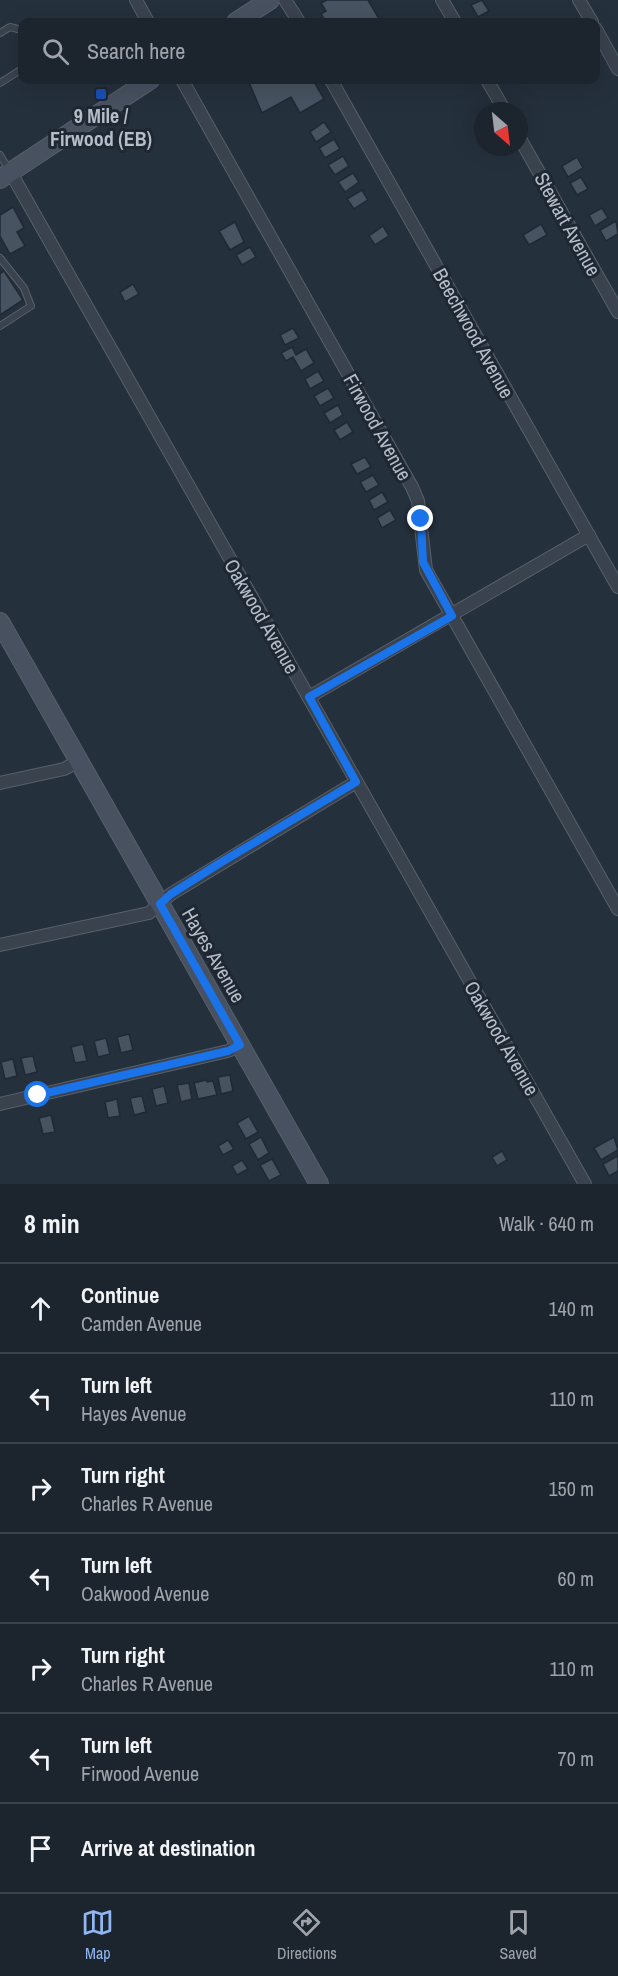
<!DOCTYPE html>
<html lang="en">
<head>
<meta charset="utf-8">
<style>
  body { margin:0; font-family:"Archivo Narrow",sans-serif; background:#252c36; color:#f1f3f6 }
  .compass { position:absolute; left:474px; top:102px; width:54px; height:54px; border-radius:50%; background:#1c242e; box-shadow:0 6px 24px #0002; rotate:152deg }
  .stop { position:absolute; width:18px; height:18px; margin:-14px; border:4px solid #1a73e8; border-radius:50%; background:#fff }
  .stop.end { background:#1a73e8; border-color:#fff; box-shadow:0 2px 6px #0008 }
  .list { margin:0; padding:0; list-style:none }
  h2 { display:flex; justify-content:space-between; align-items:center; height:78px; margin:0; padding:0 24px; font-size:26px }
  h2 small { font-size:20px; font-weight:400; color:#a0a4aa }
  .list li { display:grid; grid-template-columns:39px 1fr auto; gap:18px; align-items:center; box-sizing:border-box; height:90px; padding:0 24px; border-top:2px solid #3a414a }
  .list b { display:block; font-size:22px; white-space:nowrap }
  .list p { margin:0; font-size:20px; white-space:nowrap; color:#a0a4aa }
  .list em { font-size:20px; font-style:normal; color:#a0a4aa }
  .icon { flex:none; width:33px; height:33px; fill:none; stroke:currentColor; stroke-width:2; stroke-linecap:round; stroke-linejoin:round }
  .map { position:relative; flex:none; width:618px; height:1184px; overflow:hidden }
  .search { position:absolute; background:#1c242e; box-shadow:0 6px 24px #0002; left:18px; right:18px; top:18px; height:66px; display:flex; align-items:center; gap:15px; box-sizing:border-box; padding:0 21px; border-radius:12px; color:#a0a4aa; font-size:22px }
  .sheet { height:708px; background:#1c242e }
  nav { display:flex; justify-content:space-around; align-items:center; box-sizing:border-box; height:84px; border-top:2px solid #3a414a; background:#1c242e; font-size:16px; color:#a0a4aa }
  nav a { display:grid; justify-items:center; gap:3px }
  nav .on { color:#90b6f3 }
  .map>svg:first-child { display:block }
</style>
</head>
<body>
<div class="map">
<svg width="618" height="1184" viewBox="0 0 618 1184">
  <rect width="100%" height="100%" fill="#25303d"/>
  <g fill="#475361" stroke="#202934" stroke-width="1.5">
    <polygon points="327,0 368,0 381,22 326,22 321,14 326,11 321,3"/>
    <polygon points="482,0 489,11 478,17 471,5"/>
    <polygon points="248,80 313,80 324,99 300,113 291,97 262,113"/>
    <polygon points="324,122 331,132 316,142 310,132"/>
    <polygon points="334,139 340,149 325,158 319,148"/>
    <polygon points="343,156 349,166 335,175 328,165"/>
    <polygon points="577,157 583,168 568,177 562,166"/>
    <polygon points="353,173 359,182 345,192 338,182"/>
    <polygon points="581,177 588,189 577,195 570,183"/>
    <polygon points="362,190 368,200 354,209 347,199"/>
    <polygon points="13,207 24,228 17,232 25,246 10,254 0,236 0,215"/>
    <polygon points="602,208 608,218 595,226 589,215"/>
    <polygon points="616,221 618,234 606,241 600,230"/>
    <polygon points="235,222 244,242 230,250 219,231"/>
    <polygon points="541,224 547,235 529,245 523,235"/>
    <polygon points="383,226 389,236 375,245 369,236"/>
    <polygon points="250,247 256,257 242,265 236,255"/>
    <polygon points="4,271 23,300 0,315 0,274"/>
    <polygon points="133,284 139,294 125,302 120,292"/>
    <polygon points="293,328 299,338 285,345 280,335"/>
    <polygon points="292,347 296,355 306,349 314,363 301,371 293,357 286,361 281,353"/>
    <polygon points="318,371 324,381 310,389 305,379"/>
    <polygon points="328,388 334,398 320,406 314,396"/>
    <polygon points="338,405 343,415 330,423 324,413"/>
    <polygon points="347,422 353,432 340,440 334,430"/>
    <polygon points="365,457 371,467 357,474 351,464"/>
    <polygon points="373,475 379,485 366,492 360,482"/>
    <polygon points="382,492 388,502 374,510 369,500"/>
    <polygon points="390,510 396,520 382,528 377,518"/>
    <polygon points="129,1034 133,1050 121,1053 117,1037"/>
    <polygon points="106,1038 110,1054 98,1057 94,1041"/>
    <polygon points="83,1044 87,1061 75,1063 71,1047"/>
    <polygon points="33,1056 37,1072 25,1075 21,1058"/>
    <polygon points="13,1059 17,1076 5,1079 1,1062"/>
    <polygon points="230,1075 233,1091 221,1094 218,1077"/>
    <polygon points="206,1080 207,1082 213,1081 217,1095 198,1099 194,1083"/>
    <polygon points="189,1083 192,1099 181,1102 177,1085"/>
    <polygon points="164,1086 168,1103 156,1106 152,1089"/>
    <polygon points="142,1096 146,1112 134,1115 130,1098"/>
    <polygon points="117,1099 120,1116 108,1118 105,1102"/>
    <polygon points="51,1115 55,1132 43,1134 39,1118"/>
    <polygon points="249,1116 258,1132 246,1139 237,1123"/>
    <polygon points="261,1137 269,1153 258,1160 249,1144"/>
    <polygon points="614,1137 618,1150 601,1160 594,1148"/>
    <polygon points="228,1140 234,1149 223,1155 218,1146"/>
    <polygon points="502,1151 507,1160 497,1166 492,1157"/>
    <polygon points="618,1156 618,1171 609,1176 603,1164"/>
    <polygon points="272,1159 281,1175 269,1181 260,1165"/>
    <polygon points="242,1160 248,1169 237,1175 232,1166"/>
  </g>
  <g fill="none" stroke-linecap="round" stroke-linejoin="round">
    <defs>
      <g id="lane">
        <polyline points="0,33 10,27 22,30"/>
        <polyline points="0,83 22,69"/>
        <polyline points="0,155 9,170"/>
        <polyline points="0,258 24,288 31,306 0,326"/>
      </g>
      <g id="street">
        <polyline points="136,0 148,22"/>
        <polyline points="285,0 299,22"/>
        <polyline points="442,0 455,22"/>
        <polyline points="579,0 592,22"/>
        <polyline points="596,29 618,69"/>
        <polyline points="182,80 412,487 418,501 426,570 618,909"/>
        <polyline points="331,80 618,587"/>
        <polyline points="487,80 505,111"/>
        <polyline points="519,137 618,312"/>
        <polyline points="11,173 585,1184"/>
        <polyline points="309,697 589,535"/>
        <polyline points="0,783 64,769 79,761"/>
        <polyline points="0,945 149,913 171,894 356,782"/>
        <polyline points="0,1104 228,1051 240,1045"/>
      </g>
      <g id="secondary">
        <polyline points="236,22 270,0"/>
        <polyline points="0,179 150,80"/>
        <polyline points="0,622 319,1184"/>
      </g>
    </defs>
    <use href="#lane" stroke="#57606b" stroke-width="8"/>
    <use href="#street" stroke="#57606b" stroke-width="14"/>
    <use href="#secondary" stroke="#57606b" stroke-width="20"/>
    <use href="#lane" stroke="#39424d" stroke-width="6"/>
    <use href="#street" stroke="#39424d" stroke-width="12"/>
    <use href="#secondary" stroke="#475160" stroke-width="18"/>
  </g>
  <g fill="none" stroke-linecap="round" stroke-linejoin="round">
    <polyline stroke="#1a73e8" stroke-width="8" points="38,1095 228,1051 240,1045 160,904 171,894 220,863 356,782 309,697 452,616 423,562 421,519"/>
  </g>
  <rect fill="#1a4fb4" stroke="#1e2732" stroke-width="2" x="95" y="88" width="12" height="12" rx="3"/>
  <g text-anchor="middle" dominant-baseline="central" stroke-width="6" stroke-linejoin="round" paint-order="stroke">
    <g font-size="20" font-weight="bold" fill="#b5bdc8" stroke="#1e2732">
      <text x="101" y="115">9 Mile /<tspan x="101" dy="23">Firwood (EB)</tspan></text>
    </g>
    <g font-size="20" fill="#b5bdc8" stroke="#1e2732">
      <text transform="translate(568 224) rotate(61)">Stewart Avenue</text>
      <text transform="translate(474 333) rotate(61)">Beechwood Avenue</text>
      <text transform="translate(378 427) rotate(61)">Firwood Avenue</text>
      <text transform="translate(262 616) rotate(60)">Oakwood Avenue</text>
      <text transform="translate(214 955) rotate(60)">Hayes Avenue</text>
      <text transform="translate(502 1038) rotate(60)">Oakwood Avenue</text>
    </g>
  </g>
</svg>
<svg class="compass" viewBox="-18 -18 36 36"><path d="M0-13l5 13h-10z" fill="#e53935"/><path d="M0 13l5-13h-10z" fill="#a0a4aa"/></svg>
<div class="stop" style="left:38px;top:1095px"></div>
<div class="stop end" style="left:421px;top:519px"></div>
<div class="search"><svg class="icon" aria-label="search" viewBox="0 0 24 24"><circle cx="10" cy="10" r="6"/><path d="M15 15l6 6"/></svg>Search here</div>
</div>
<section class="sheet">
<h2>8 min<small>Walk · 640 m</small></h2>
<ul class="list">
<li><svg class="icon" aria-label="ahead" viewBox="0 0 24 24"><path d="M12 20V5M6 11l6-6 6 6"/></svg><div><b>Continue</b><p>Camden Avenue</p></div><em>140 m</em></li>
<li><svg class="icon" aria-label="left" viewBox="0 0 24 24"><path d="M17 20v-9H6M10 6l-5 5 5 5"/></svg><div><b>Turn left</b><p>Hayes Avenue</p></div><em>110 m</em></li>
<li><svg class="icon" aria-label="right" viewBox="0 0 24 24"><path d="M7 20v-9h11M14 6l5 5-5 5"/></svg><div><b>Turn right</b><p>Charles R Avenue</p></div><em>150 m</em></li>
<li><svg class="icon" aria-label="left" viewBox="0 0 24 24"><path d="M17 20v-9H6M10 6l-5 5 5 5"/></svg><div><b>Turn left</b><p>Oakwood Avenue</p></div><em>60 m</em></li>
<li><svg class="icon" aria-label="right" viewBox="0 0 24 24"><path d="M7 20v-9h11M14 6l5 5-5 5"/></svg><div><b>Turn right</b><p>Charles R Avenue</p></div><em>110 m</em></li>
<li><svg class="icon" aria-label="left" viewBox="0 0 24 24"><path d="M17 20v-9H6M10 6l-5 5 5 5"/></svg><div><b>Turn left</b><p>Firwood Avenue</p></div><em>70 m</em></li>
<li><svg class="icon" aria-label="arrive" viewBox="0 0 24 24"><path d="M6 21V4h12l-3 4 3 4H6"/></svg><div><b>Arrive at destination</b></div></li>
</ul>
</section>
<nav>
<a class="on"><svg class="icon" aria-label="map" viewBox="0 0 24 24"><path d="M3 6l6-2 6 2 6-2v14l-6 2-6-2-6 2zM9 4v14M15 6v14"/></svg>Map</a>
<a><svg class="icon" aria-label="directions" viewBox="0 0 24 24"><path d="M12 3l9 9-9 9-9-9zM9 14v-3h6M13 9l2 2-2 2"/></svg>Directions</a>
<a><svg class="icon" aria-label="saved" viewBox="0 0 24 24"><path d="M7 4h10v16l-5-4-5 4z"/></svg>Saved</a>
</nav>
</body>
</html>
